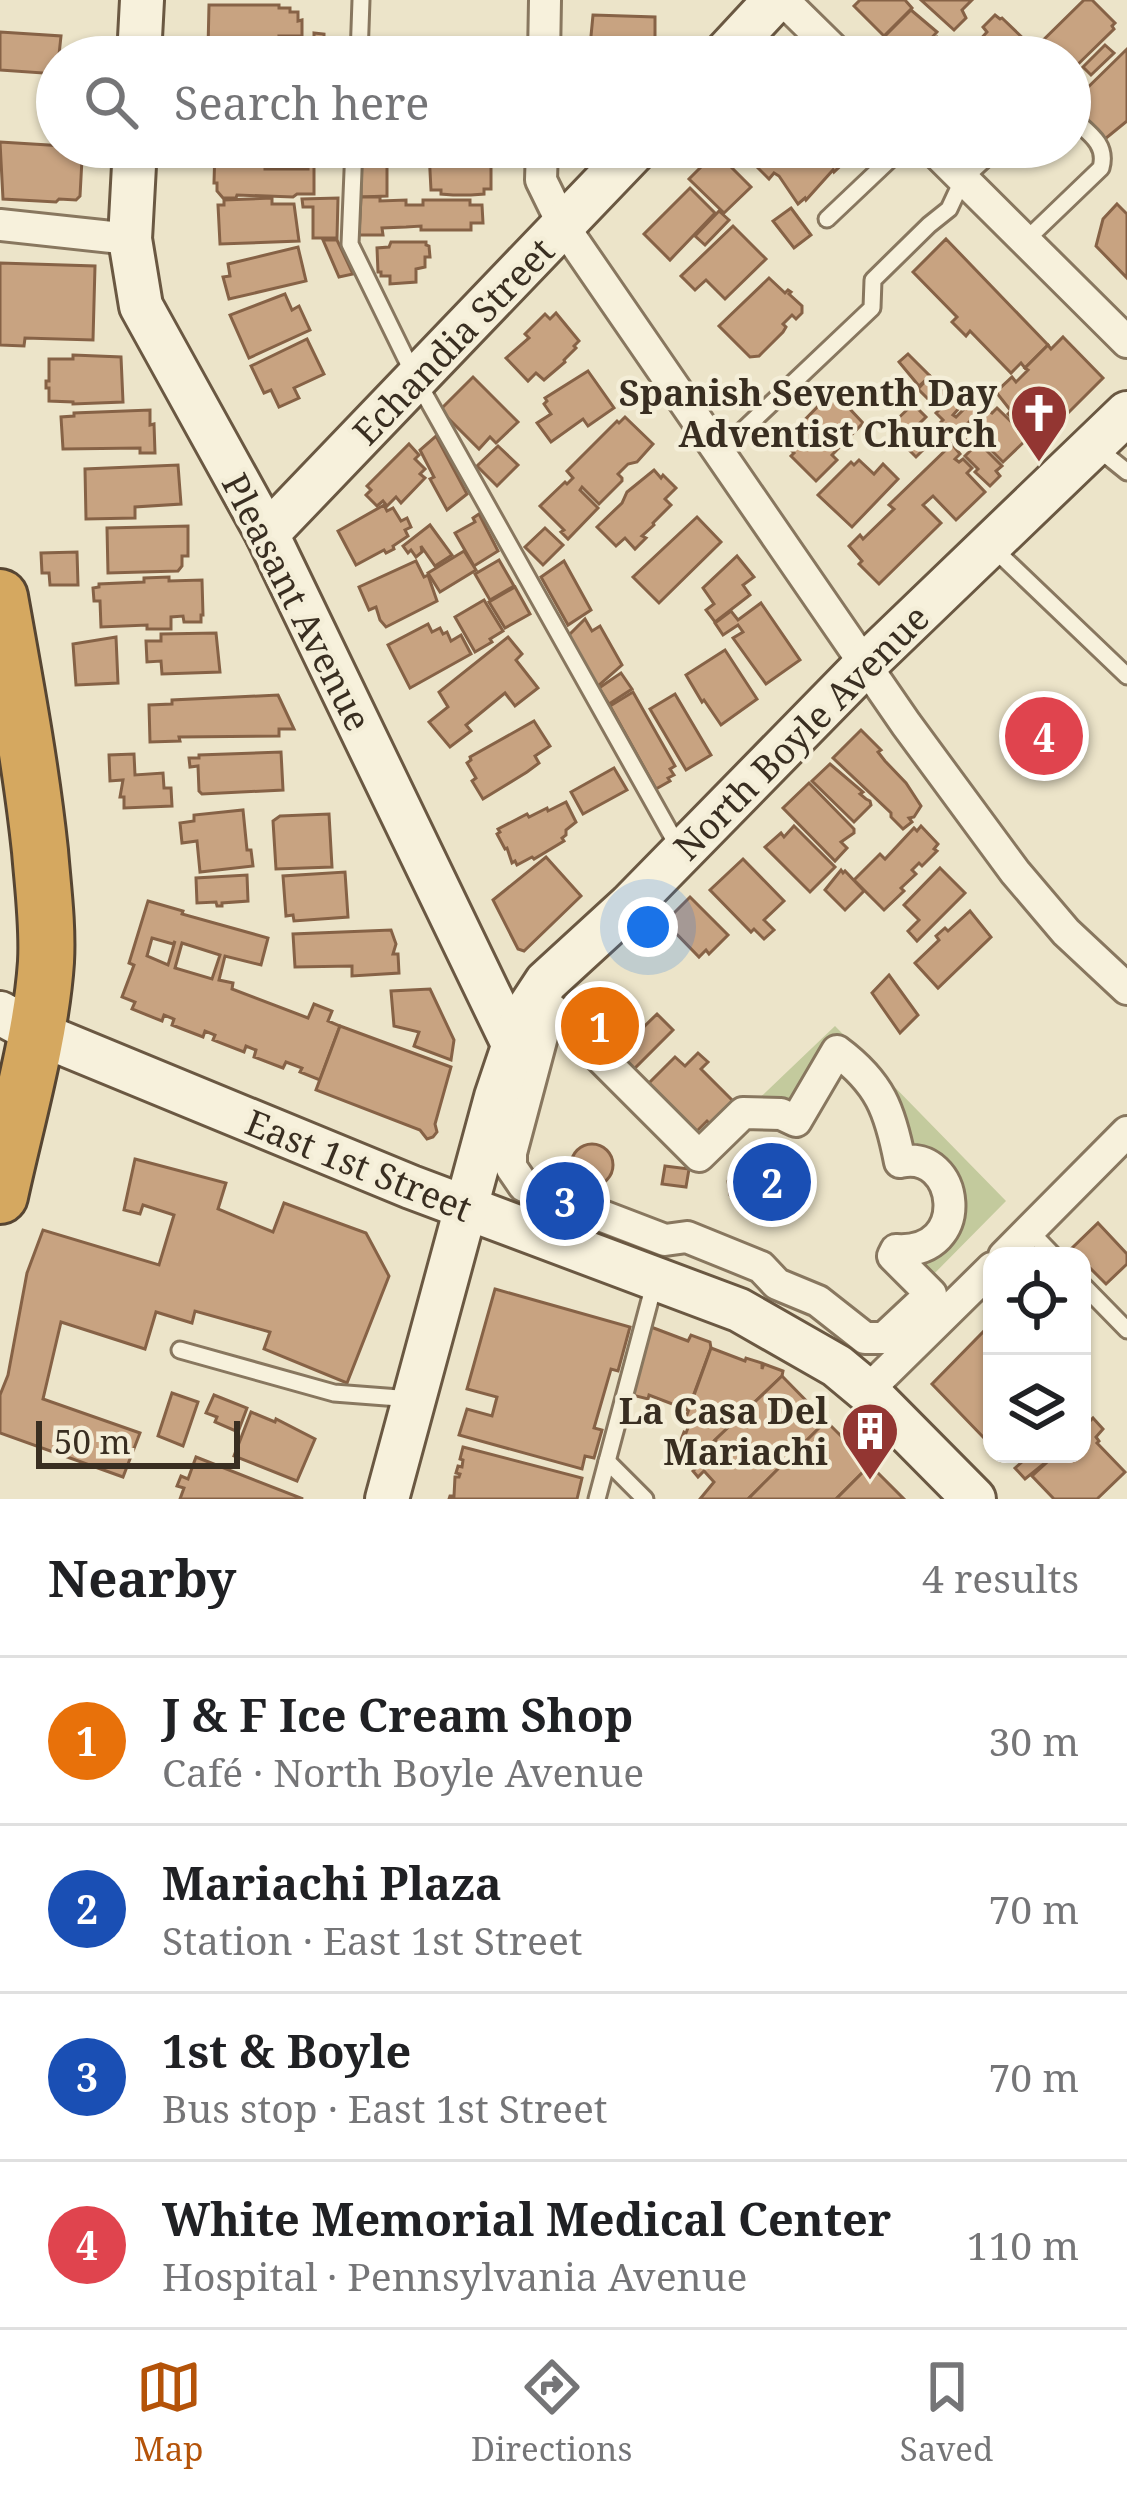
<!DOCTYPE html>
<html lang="en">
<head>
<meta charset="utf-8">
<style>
  body { margin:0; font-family:"Noto Serif",serif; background:#f2f2f2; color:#202124 }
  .controls { position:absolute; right:36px; bottom:36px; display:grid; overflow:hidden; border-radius:24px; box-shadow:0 3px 9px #0004 }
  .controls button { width:108px; height:108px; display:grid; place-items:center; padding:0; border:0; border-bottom:3px solid #e0e0e0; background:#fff; color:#202124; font:60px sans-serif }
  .scale { position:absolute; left:36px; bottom:30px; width:204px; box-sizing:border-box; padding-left:12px; border:6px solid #392e21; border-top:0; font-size:33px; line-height:42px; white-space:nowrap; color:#392e21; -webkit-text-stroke:9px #f4eed8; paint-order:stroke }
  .you { position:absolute; left:648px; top:927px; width:42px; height:42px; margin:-30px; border:9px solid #fff; border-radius:50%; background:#1a73e8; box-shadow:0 0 0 18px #1a73e833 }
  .badge { display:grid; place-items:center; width:78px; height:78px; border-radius:50%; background:#b45309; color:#fff; font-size:39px; font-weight:700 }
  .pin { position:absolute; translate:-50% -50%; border:6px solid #fff; box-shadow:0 3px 12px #0006 }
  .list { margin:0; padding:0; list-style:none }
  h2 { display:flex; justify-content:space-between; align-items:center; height:156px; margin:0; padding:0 48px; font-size:51px }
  h2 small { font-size:39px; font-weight:400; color:#757577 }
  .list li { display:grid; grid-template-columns:78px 1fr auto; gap:36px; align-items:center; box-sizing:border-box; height:168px; padding:0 48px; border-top:3px solid #e0e0e0 }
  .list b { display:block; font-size:45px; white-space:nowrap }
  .list p { margin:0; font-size:39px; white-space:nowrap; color:#757577 }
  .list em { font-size:39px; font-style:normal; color:#757577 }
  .icon { flex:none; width:66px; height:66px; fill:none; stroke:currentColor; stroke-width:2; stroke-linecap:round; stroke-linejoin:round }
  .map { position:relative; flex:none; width:1127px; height:1499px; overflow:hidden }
  .search { position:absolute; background:#fff; box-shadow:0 3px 9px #0004; left:36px; right:36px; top:36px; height:132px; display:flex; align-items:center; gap:30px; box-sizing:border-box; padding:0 42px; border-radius:66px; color:#757577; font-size:45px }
  .sheet { height:828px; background:#fff }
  nav { display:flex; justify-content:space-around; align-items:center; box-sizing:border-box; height:168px; border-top:3px solid #e0e0e0; background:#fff; font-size:33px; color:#757577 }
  nav a { display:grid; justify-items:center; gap:6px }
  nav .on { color:#b45309 }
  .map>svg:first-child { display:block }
</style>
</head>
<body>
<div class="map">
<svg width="1127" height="1499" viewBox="0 0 1127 1499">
  <rect width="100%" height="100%" fill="#ece4c9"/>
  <polygon fill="#c3ca9d" points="835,1026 1006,1201 923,1285 895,1256 950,1216 843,1054 795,1119 745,1112"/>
  <g fill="#c8a381" stroke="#866246" stroke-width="3" fill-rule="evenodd">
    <polygon points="860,0 905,0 912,8 884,36 854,6"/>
    <polygon points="921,0 972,0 962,10 966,18 954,30"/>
    <polygon points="1084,0 1092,0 1115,23 1112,26 1114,29 1070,72 1070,57 1030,57 1028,55"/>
    <polygon points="209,5 279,5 279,8 290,8 290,12 298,12 298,21 302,20 302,36 279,36 280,49 208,49"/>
    <polygon points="911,10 937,32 914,57 905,57 885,36"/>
    <polygon points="593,15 655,17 655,52 645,52 645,54 637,54 637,57 589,57"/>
    <polygon points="995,15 1000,19 1002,18 1030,45 1018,57 991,57 977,43 987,32 983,27"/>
    <polygon points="0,32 61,36 57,74 0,70"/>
    <polygon points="314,33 324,34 324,49 344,48 345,57 297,57 297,49 314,48"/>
    <polygon points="937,37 957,57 917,57"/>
    <polygon points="496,38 496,57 408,57 408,39"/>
    <polygon points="1105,45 1114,53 1091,75 1083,67"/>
    <polygon points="1127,49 1127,121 1105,139 1073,107 1078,103 1075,100"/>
    <polygon points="216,51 264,51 264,54 292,53 292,57 216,57"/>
    <polygon points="0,142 80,147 80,159 82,159 80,196 76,200 59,199 56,202 3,199"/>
    <path d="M314,147V194H297L293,197L237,195L236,198H223L217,191V183H214L215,148ZM265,158L276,161L308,158V169H265Z"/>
    <polygon points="737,147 801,147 793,155 802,163 817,149 815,147 856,147 849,154 851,156 834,172 833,170 806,200 805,198 798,204 779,176 774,173 769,179"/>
    <polygon points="361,148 387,148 387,196 361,197"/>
    <polygon points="483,150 483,154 491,154 491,189 484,189 484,194 471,195 453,195 441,194 441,190 431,190 429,152"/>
    <polygon points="716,152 751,187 724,213 689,179"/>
    <polygon points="690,188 715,213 670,260 644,234"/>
    <polygon points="361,197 380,197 380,201 406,200 406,205 423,205 423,200 470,200 470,205 482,205 483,223 471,223 471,230 421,230 421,226 406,227 382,228 383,235 359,235"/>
    <polygon points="272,198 272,204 294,204 299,241 220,244 218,205 224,205 224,200"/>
    <polygon points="338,198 337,238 313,238 313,207 303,207 302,199"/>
    <polygon points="1117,204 1127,214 1127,278 1096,246 1103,219"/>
    <polygon points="791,208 811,235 794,248 773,221"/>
    <polygon points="719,211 729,220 705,245 695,236"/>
    <polygon points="733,226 766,259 725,299 706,280 695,290 681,276"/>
    <polygon points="946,239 1048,345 1025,368 1021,363 1011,373 970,331 966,336 952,322 957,317 913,272"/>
    <polygon points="323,240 337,240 353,274 339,277"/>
    <polygon points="391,242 426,242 426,245 429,246 430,257 425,257 425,267 416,269 416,282 390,284 390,276 381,276 381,272 378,272 377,248 389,247"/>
    <polygon points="298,247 306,281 229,299 223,277 230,276 228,264"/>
    <polygon points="0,263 95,266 93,340 25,338 24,346 0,345"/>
    <polygon points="769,278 785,293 788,290 791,292 789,294 802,306 802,313 796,319 792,315 783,324 786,327 783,332 759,356 750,357 719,326"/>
    <polygon points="285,294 292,310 299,306 310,330 249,358 230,315"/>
    <polygon points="556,313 579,341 574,346 576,348 564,360 565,362 544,380 536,373 528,381 506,358 529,338 525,334 545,314 550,319"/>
    <polygon points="1063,337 1103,378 1049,432 1043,426 1031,437 1008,414 1011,411 996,392 1012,377 1016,382 1028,370 1025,368 1048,345 1051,349"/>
    <polygon points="307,339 324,374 294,388 299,398 279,407 271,390 264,393 251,366"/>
    <polygon points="908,354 930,376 919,386 899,362"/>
    <polygon points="73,355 121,357 123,402 73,404 73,402 49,401 49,388 46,388 46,381 49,381 49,359 73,359"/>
    <polygon points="588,371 614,408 588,426 583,419 551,442 537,423 551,414 544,404 547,401 545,398"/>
    <polygon points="930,376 960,407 953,415 956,417 984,389 993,398 955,436 941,422 943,420 936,413 939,410 918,389"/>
    <polygon points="473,377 518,422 496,443 490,437 479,449 440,410"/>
    <polygon points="832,392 836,396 839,394 850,405 848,407 863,423 832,455 837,460 816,481 791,456 794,453 783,442"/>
    <polygon points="913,404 926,417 917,426 923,431 918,436 927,446 916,457 897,438 894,441 890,437 892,435 887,429"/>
    <polygon points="997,408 1028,438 1003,462 973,432 977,428 974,426 989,411 992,413"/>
    <polygon points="150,410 150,425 154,424 155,453 140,453 140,448 63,449 61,417 74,416 74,413"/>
    <polygon points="625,417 653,444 637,462 628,464 618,474 622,478 622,481 599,504 582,487 580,490 598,508 568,539 561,532 564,530 540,506 565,482 567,484 573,478 567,471 617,421 619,423"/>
    <polygon points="971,435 1002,466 996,471 1000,476 990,486 975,472 978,469 965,456 970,451 963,444"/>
    <polygon points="436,436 467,494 447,510 430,479 434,477 420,450"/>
    <polygon points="409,444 419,455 415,459 425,469 420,474 425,478 401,503 396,497 387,506 383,501 377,506 366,495 371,490 367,486"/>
    <polygon points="952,444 960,454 955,459 959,462 963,459 972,468 967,473 985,492 956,520 933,496 923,505 941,523 879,584 859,564 862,561 849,546 860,535 863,539 894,509 889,505"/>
    <polygon points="498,446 518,465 497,486 477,466"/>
    <polygon points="859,460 874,474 883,464 898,479 852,527 818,495 851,462 854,465"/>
    <polygon points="178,465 181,504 135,507 135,518 86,519 85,469"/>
    <polygon points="654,470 661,478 663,475 676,488 665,499 671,505 653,523 654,525 642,536 646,538 635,549 625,538 616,546 597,527 622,503 627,492"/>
    <polygon points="384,505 387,511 393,508 401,521 407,518 411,527 405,530 408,536 393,546 394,549 386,553 384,550 356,565 338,531"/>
    <polygon points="479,514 498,551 474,566 455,533 475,522 473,518"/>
    <polygon points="697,517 721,542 659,603 633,577"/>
    <polygon points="430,525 452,555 435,566 421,546 422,552 416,557 411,550 408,553 403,546"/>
    <polygon points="188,526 188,556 182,556 182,566 178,571 108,573 107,528"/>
    <polygon points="545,528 563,545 543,565 525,547"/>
    <polygon points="464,551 476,570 440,592 428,573"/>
    <polygon points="77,552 78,585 50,585 49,573 42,573 41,553"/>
    <polygon points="737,556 754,577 743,585 750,595 715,622 706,610 714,604 703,588"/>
    <polygon points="499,560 514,586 490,600 475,574"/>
    <polygon points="416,561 424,577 428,575 437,601 386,627 380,620 376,607 369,610 359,587"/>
    <polygon points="564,561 591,610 568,625 541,577"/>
    <polygon points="169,577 169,581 202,580 203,615 201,615 201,622 184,622 183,616 171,617 171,629 147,629 147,625 101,627 100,601 94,601 93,588 99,587 99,584 144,582 144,578"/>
    <polygon points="515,587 530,614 505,628 489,602"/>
    <polygon points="484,600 503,631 490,639 492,642 475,652 455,617"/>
    <polygon points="761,603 800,660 766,684 733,638 743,632 738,625 723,635 715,623 731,611 738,620"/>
    <polygon points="585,619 592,631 600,626 622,665 597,687 568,636"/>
    <polygon points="428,624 432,632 440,628 443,634 447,632 451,641 461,635 471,654 410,688 388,645"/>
    <polygon points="216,633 220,672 162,674 161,661 147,662 146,641 161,641 161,634"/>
    <polygon points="116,637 118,683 76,685 73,644"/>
    <polygon points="508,637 522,654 516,660 538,688 515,706 505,693 466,725 471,731 450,747 429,722 448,707 439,692"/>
    <polygon points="725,650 757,699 721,725 704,700 702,702 686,675"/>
    <polygon points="621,673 632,689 609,704 599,688"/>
    <polygon points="633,692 675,766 670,769 674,775 668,778 670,781 656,789 610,706"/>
    <polygon points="675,694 711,755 686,770 650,709"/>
    <polygon points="278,695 294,729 279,729 279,736 179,737 180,741 150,742 149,705 172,704 172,700"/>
    <polygon points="534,721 550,746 535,756 539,763 527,772 483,799 472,781 476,778 467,763 471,760 470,757"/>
    <polygon points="861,730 881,750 878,752 885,761 906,783 921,806 914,817 909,818 912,822 903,829 891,817 891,813 833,758"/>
    <polygon points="281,752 283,790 202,794 199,791 198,766 190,767 189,758 199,758 199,755"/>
    <polygon points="134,754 135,775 163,773 164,788 171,788 172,806 124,808 124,797 120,797 123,780 110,781 109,755"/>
    <polygon points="830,764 863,792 860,794 866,799 870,801 871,805 854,822 812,781"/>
    <polygon points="614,768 627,790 583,814 571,792"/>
    <polygon points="809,783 854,829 854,833 841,842 847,848 835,861 783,808"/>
    <polygon points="566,802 576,822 566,830 566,835 562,838 564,841 534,859 532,857 517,865 515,861 512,863 507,848 505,849 497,834 500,832 498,829 527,814 529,817 547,808 548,811"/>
    <polygon points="243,810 247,850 251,850 253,866 200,872 197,841 182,843 180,823 194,821 194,815"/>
    <polygon points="329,814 332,867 276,869 273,821 280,816"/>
    <polygon points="794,826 835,867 810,892 765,847 781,833 784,837"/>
    <polygon points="921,826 938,844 934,849 937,851 922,866 919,863 912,870 916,874 901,888 904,891 884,910 854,880 880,854 885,859 914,828 917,831"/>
    <polygon points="546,857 581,896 524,951 518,949 493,900"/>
    <polygon points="743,859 784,901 764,920 774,930 764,939 754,929 751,932 710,890"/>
    <polygon points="940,868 965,893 917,941 908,931 919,920 904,905"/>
    <polygon points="841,870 843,873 845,871 864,891 845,910 825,890"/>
    <polygon points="345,872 348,917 294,921 293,915 286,916 283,876"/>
    <polygon points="247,875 248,901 222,903 222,906 217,906 216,902 197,903 196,878"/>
    <polygon points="690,897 728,935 709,954 706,950 699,957 665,922"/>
    <path d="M148,901L183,911L182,914L268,938L261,965L225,956L219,980L233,983L232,989L308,1018L314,1004L332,1011L328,1021L340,1026L320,1080L300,1072L302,1068L286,1062L283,1068L254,1057L256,1050L246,1046L244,1052L213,1040L215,1035L205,1031L203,1037L172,1025L174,1019L164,1015L162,1021L132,1009L135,1002L122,997L134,965L129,963ZM152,938L173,944L175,941L168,965L147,956ZM182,943L220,955L212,979L175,968Z"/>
    <polygon points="970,911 991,937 938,988 915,963 939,940 936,936 945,928 948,931"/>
    <polygon points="391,930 396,944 393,954 398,954 399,973 352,976 352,966 295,967 293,934"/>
    <polygon points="889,975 918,1015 900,1033 872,993"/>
    <polygon points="430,989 454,1040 451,1060 414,1046 419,1032 394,1026 391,991"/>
    <polygon points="590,992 634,1036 610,1060 566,1017"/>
    <polygon points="657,1014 673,1030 626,1077 610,1060"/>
    <polygon points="340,1026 451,1067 435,1124 437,1132 433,1137 427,1139 420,1130 316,1090"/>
    <polygon points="698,1053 708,1062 701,1069 733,1101 710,1124 707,1121 688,1140 640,1092 675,1057 685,1066"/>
    <circle cx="592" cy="1165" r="21"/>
    <polygon points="135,1159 226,1183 218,1209 273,1232 284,1203 366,1233 389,1276 347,1383 264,1349 270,1332 195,1311 192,1323 156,1312 145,1349 61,1322 43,1399 140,1433 123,1477 0,1433 0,1395 8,1375 27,1273 43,1230 159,1265 174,1215 143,1205 140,1214 124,1210"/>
    <polygon points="748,1164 783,1172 783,1168 794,1169 793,1173 801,1174 811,1184 808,1204 798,1212 787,1210 787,1214 776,1213 777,1208 739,1203 730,1195 728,1181 738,1166"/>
    <polygon points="665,1166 689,1169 686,1187 662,1184"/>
    <polygon points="1098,1223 1127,1254 1127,1264 1106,1284 1082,1260 1082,1256 1071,1249"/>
    <polygon points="495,1289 630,1327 618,1371 611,1369 594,1428 602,1430 594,1458 585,1456 582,1469 459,1435 467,1409 492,1416 497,1397 467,1389"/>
    <polygon points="651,1327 688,1341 691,1335 710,1342 711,1348 688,1410 649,1395 648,1399 632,1395"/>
    <polygon points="986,1329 992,1335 992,1431 984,1438 932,1384"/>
    <polygon points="711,1348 745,1361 746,1358 762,1363 762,1369 764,1364 783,1371 782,1376 690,1464 674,1458 684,1432 686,1433 689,1425 684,1423"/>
    <polygon points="782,1376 826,1421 748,1499 700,1499 714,1482 704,1471 698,1477 693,1471 719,1445 715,1440"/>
    <polygon points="172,1393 198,1402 183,1446 158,1436"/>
    <polygon points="214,1395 247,1408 238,1432 215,1422 217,1417 206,1413"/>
    <polygon points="251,1412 275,1422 276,1419 315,1439 297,1481 234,1456"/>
    <polygon points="1093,1418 1103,1429 1096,1437 1099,1441 1097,1443 1125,1472 1097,1499 1054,1499 1032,1476 1056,1454 1082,1454 1082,1429"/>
    <polygon points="826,1421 870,1465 836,1499 748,1499"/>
    <polygon points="463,1447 582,1478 577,1499 449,1499 450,1496 454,1496 455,1477 459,1477 460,1474 456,1473 458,1466 462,1467 463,1460 460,1459"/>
    <polygon points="1031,1454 1056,1454 1025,1479 1015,1468"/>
    <polygon points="196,1457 303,1499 180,1499 184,1488 177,1486 181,1476 188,1479"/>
    <polygon points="870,1465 904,1499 836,1499"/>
  </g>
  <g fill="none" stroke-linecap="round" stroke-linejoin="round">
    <defs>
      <g id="lane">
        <polyline points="359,57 361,0"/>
        <polyline points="354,147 350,244 416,379 680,850"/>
        <polyline points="827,219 903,147"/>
        <path d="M1025,241L1101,168C1108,143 1087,132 1070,116"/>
        <polyline points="1096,447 1127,472"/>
        <polyline points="720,452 872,308 873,280 929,225 949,209 963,179 998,147"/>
        <polyline points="991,546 1127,676"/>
        <polyline points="1030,1231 1054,1256"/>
        <polyline points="1082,1284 1127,1330"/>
        <polyline points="180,1350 334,1393 412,1399"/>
        <polyline points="607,1461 645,1499"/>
        <polyline points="597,1499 655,1281"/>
      </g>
      <g id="street">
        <polyline points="783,0 841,57"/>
        <polyline points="544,57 545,0"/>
        <polyline points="542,147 541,180 564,227 906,724 1015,872 1066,932 1127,989"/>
        <polyline points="931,147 1127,342"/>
        <polyline points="0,225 130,239"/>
        <path d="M552,1009L699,1156L743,1113L781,1114L796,1121L837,1051C880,1083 890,1110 900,1162C959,1148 974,1255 896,1250L893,1256L931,1294L884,1338H865L818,1301L777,1284L761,1267L687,1237L665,1240L524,1186L511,1167V1153L547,1018Z"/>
        <polyline points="1004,1256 1127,1132"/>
        <polyline points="867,1391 992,1268"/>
      </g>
      <g id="secondary">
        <polyline points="139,57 142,0"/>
        <polyline points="722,57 775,0"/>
        <polyline points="135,147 130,239 141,306 267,534 514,1046"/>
        <polyline points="267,534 638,147"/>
        <polyline points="0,1013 35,1032 411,1187 739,1310 837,1366 867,1391 974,1499"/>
        <polyline points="387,1499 496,1097 523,1017 546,982 630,905 866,664 1127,413"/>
      </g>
      <path id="highway" d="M0,597C15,681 31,766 40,851C43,888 48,925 46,962C41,1037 16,1122 0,1196"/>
    </defs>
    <use href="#lane" stroke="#88775f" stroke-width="21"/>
    <use href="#street" stroke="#88775f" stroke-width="36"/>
    <use href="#secondary" stroke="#6a5842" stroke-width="48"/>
    <use href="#highway" stroke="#564532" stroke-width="60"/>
    <use href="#lane" stroke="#f7f1dc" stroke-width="15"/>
    <use href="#street" stroke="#f7f1dc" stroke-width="30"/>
    <use href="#secondary" stroke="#f7f1dc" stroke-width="42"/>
    <use href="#highway" stroke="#d5a860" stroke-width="54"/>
  </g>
  <defs>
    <symbol id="church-pin" viewBox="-11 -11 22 30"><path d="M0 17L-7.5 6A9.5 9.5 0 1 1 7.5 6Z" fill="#933632" stroke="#f4eed8"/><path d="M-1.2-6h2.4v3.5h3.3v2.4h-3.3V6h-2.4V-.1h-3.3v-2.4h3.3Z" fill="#fff"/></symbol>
    <symbol id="building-pin" viewBox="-11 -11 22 30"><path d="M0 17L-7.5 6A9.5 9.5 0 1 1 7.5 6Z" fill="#933632" stroke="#f4eed8"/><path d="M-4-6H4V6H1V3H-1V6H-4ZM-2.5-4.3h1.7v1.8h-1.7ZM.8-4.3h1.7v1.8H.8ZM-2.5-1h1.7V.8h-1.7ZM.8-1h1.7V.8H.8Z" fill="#fff"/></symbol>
  </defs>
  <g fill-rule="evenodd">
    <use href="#church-pin" x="1006" y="380" width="66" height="90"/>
    <use href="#building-pin" x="837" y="1398" width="66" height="90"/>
  </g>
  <g text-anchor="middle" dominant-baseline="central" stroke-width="9" stroke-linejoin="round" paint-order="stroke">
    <g font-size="36" fill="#392e21" stroke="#f4eed8">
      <text transform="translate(453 341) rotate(-46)">Echandia Street</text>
      <text transform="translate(297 602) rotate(63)">Pleasant Avenue</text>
      <text transform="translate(801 732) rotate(-45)">North Boyle Avenue</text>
      <text transform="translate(359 1165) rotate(22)">East 1st Street</text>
    </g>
    <g font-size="36" font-weight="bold" fill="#392e21" stroke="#f4eed8" text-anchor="end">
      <text x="997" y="392">Spanish Seventh Day<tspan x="997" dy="41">Adventist Church</tspan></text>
      <text x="828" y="1410">La Casa Del<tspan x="828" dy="41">Mariachi</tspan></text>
    </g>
  </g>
</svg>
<div class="controls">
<button><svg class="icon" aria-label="locate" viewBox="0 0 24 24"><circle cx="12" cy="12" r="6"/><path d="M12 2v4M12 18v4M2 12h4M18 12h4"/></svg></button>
<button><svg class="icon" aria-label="layers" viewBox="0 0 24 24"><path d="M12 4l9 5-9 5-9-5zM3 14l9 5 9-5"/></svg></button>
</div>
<div class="scale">50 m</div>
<div class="you"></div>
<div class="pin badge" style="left:600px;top:1026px;background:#e8710a">1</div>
<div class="pin badge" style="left:772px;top:1182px;background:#1a4fb4">2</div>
<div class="pin badge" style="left:565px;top:1201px;background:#1a4fb4">3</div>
<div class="pin badge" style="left:1044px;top:736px;background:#e0444e">4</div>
<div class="search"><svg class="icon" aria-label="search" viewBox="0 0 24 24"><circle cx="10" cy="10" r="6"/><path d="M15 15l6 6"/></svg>Search here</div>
</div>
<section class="sheet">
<h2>Nearby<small>4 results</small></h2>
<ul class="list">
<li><span class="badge" style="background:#e8710a">1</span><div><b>J &amp; F Ice Cream Shop</b><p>Café · North Boyle Avenue</p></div><em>30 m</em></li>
<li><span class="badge" style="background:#1a4fb4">2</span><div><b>Mariachi Plaza</b><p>Station · East 1st Street</p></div><em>70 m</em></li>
<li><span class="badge" style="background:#1a4fb4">3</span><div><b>1st &amp; Boyle</b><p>Bus stop · East 1st Street</p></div><em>70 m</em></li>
<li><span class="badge" style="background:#e0444e">4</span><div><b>White Memorial Medical Center</b><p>Hospital · Pennsylvania Avenue</p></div><em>110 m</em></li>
</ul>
</section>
<nav>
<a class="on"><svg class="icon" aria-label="map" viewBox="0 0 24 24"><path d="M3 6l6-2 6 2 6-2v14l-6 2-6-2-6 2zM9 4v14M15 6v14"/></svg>Map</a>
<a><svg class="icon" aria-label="directions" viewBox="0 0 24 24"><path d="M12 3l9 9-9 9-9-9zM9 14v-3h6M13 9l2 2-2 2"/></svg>Directions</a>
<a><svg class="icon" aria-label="saved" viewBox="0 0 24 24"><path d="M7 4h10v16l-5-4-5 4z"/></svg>Saved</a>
</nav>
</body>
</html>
